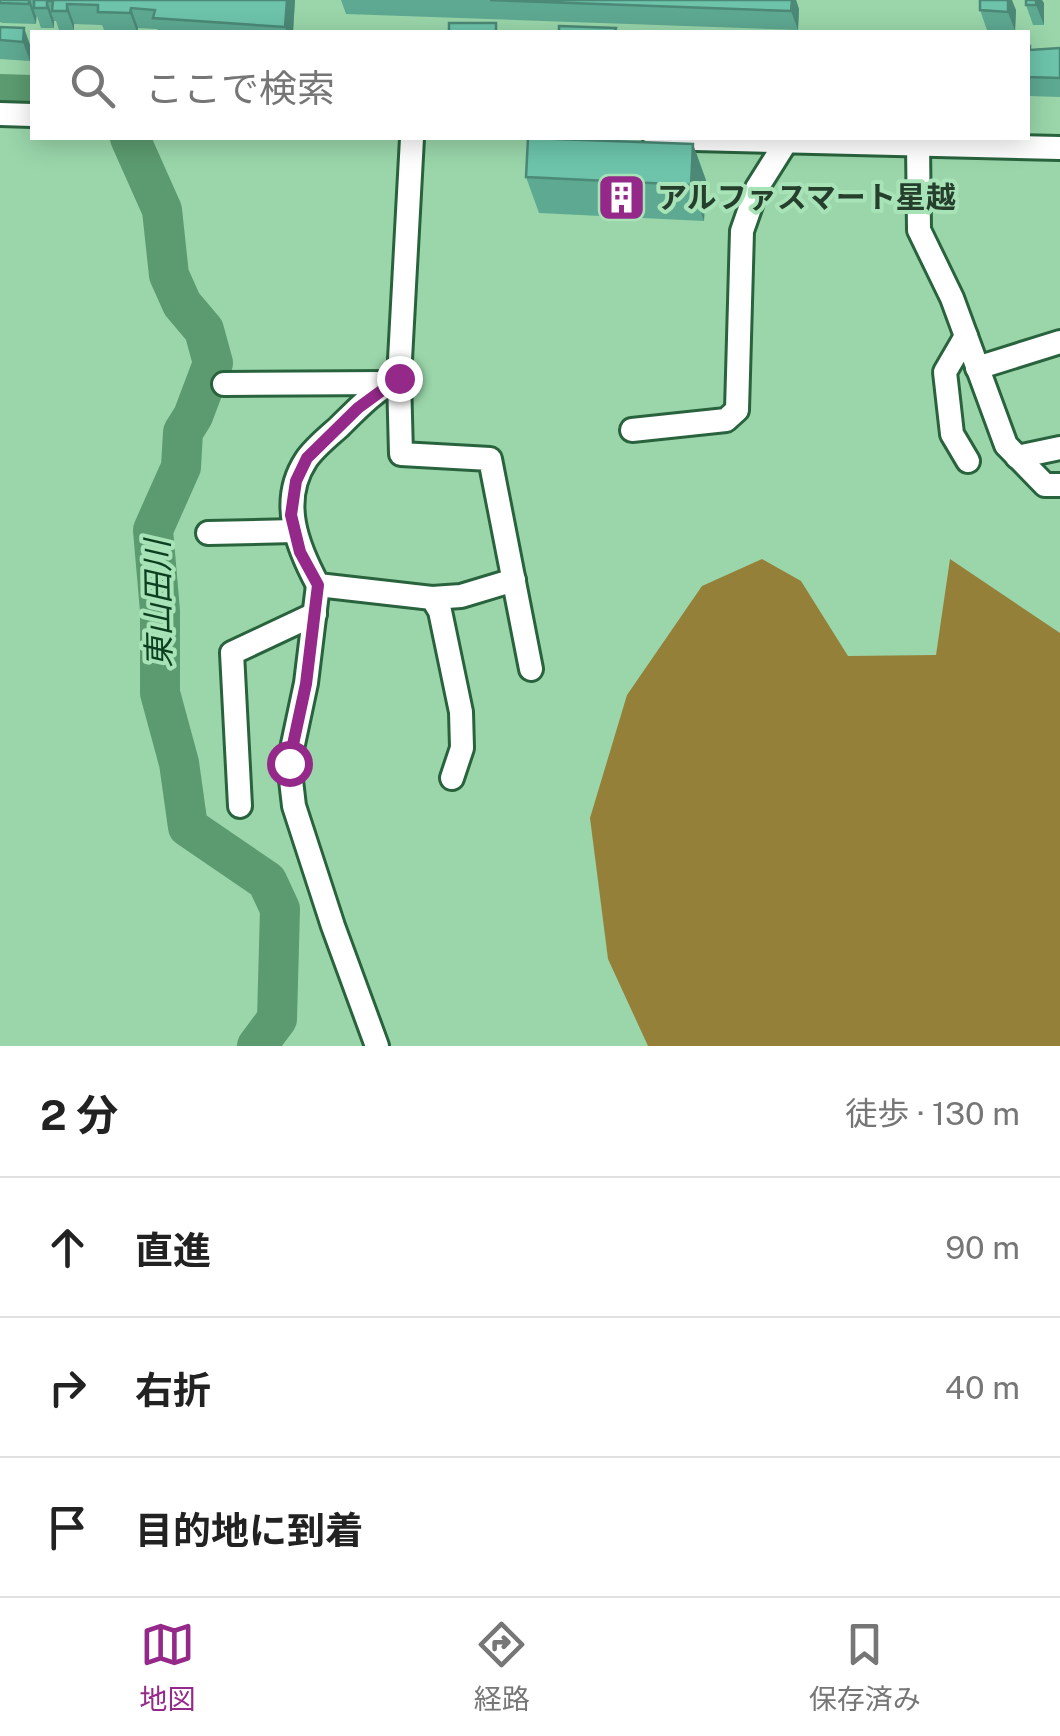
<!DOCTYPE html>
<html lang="ja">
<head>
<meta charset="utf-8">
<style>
  body { margin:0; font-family:"Public Sans","Noto Sans JP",sans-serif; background:#f6f6f6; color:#222 }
  .stop { position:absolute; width:30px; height:30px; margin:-22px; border:8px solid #95298a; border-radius:50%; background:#fff }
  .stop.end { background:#95298a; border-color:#fff; box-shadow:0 2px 10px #0008 }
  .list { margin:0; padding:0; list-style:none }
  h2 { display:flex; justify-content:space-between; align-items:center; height:130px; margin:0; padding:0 40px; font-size:42px }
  h2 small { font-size:32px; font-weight:400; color:#767676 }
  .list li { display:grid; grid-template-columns:65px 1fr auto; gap:30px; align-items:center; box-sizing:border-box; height:140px; padding:0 40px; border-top:2px solid #e0e0e0 }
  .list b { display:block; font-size:38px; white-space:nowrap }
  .list em { font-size:32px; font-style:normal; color:#767676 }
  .icon { flex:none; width:55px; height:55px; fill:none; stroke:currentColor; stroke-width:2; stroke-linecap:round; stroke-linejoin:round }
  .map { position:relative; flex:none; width:1060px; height:1046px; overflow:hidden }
  .search { position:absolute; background:#fff; box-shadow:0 5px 25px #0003; left:30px; right:30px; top:30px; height:110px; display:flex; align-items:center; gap:25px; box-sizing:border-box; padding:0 35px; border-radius:0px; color:#767676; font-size:38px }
  .sheet { height:550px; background:#fff }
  nav { display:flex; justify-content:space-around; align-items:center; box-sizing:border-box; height:140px; border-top:2px solid #e0e0e0; background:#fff; font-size:28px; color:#767676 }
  nav a { display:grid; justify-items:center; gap:5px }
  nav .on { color:#95298a }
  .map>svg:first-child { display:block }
</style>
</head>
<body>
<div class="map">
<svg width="1060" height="1046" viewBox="0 0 1060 1046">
  <rect width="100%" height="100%" fill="#9ad6aa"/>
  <polygon fill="#95803a" points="762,559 801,581 848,656 936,655 950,559 1060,633 1060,1046 648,1046 608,959 590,818 627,695 702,586"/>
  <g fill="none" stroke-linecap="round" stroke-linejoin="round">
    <g stroke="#5c9b6f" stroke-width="40">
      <polyline points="0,94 32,95"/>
      <polyline points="130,138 162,210 169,275 182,304 204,330 213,363 193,416 183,432 181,467 153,530 160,611 160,693 179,763 188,827 267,881 280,909 277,1019 257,1046"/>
    </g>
    <defs>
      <g id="street">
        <polyline points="0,114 32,115"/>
        <polyline points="412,138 399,378 401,454 490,459 531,669"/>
        <polyline points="655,138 1060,148"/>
        <polyline points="918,144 919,230 952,298 1006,445 1045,485 1060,485"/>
        <polyline points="966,336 945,372 952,434 968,461"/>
        <polyline points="977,368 1060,342"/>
        <path d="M399,378C376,389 357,409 339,427C328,437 314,448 306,460C279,501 297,546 318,585L432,598L440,611L461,712L462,748L452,778"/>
        <polyline points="224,384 388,383"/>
        <polyline points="632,430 726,420 737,410 742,231 757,188 786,142"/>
        <polyline points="1017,457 1060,448"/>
        <polyline points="208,533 295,531"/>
        <polyline points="318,585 306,683 289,763 294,806 333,926 377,1046"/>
        <polyline points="432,598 461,596 514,580"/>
        <polyline points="240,806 232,653 315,614"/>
      </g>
    </defs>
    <use href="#street" stroke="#29633d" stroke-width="28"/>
    <use href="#street" stroke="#fff" stroke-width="22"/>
  </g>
  <g fill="#5ea992">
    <polygon points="0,0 295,0 293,32 159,32 157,29 138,28 137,32 105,32 102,25 74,24 74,30 59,30 56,21 54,21 54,28 41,28 37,16 36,24 2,23 0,22"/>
    <polygon points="341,0 796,0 799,9 798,30 346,14"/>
    <polygon points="1026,0 1042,0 1044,25 1033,25 1026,5"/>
    <polygon points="980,10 1016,10 1015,31 987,30"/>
    <polygon points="0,27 24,28 31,48 30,61 0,59"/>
    <polygon points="1028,46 1030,46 1031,50 1060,48 1060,97 1028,96"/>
    <polygon points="526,177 706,180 704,221 539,213"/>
  </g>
  <g fill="#4c8977">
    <polygon points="29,0 30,0 36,16 36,24 29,4"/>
    <polygon points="287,0 295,0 293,32 287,32 285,27"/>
    <polygon points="792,0 796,0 799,9 798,30 791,11"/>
    <polygon points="1008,0 1012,0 1016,10 1015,31 1008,12"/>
    <polygon points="1036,0 1042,0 1044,3 1044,25 1036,5"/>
    <polygon points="47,1 54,21 54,28 47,8"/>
    <polygon points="67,4 74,24 74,30 67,11"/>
    <polygon points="131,8 138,28 137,32 130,13"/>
    <polygon points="24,28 31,48 30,61 23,42"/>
    <polygon points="693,144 706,180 704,221 691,185"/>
  </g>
  <g fill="#6dc4aa" stroke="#4c8977" stroke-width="2.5">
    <polygon points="0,0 29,0 29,4 0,3"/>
    <polygon points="34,0 287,0 285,27 153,18 155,10 131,8 130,13 98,12 98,5 67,4 67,11 52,11 53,1 47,1 47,8 34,8"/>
    <polygon points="490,0 792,0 791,11"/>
    <polygon points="980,0 1008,0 1008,12 980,10"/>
    <rect x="1026" y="0" width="10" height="5"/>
    <rect x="449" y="23" width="47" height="9"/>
    <polygon points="559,26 616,28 615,32 559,32"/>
    <polygon points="0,27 24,28 23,42 0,40"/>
    <polygon points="1028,46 1030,46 1030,50 1060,48 1060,78 1028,77"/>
    <polygon points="528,138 693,144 691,185 526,177"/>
  </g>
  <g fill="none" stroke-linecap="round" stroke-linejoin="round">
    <polyline stroke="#95298a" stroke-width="12" points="289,763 306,684 318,585 300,552 291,515 296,481 307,458 358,408 399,378"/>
  </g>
  <defs>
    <symbol id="building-square" viewBox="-11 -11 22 22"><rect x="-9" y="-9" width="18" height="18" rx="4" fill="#95298a" stroke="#a7e3b7"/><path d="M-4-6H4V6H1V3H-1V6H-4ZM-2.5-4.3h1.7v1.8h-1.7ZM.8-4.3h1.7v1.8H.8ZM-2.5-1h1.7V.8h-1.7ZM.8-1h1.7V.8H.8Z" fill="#fff"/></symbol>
  </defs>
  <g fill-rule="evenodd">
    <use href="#building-square" x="594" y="170" width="55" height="55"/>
  </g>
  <g text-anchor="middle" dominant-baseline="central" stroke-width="8" stroke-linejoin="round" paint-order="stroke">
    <g font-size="30" font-weight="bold" fill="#263f2d" stroke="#a7e3b7" text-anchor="start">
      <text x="657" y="197">アルファスマート星越</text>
    </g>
    <g font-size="32" font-style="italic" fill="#0c3e20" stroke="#a7e3b7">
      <text transform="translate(158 604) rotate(-91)">東山田川</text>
    </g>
  </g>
</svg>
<div class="stop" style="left:289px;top:763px"></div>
<div class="stop end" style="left:399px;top:378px"></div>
<div class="search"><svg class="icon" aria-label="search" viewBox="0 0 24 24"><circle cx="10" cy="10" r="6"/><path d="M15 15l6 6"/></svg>ここで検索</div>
</div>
<section class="sheet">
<h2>2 分<small>徒歩 · 130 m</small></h2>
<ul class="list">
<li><svg class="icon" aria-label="ahead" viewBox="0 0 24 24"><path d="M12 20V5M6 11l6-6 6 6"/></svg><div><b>直進</b></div><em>90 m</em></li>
<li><svg class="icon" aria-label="right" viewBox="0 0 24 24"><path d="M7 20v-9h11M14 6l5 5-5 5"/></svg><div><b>右折</b></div><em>40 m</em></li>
<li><svg class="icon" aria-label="arrive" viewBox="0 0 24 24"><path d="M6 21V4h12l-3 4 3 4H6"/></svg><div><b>目的地に到着</b></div></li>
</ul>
</section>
<nav>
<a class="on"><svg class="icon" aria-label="map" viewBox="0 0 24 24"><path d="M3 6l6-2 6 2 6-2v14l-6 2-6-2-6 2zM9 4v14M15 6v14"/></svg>地図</a>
<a><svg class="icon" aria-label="directions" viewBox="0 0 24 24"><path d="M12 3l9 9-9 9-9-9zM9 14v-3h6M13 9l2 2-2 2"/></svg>経路</a>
<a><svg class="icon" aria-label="saved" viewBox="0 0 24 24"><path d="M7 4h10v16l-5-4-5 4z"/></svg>保存済み</a>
</nav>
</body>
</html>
